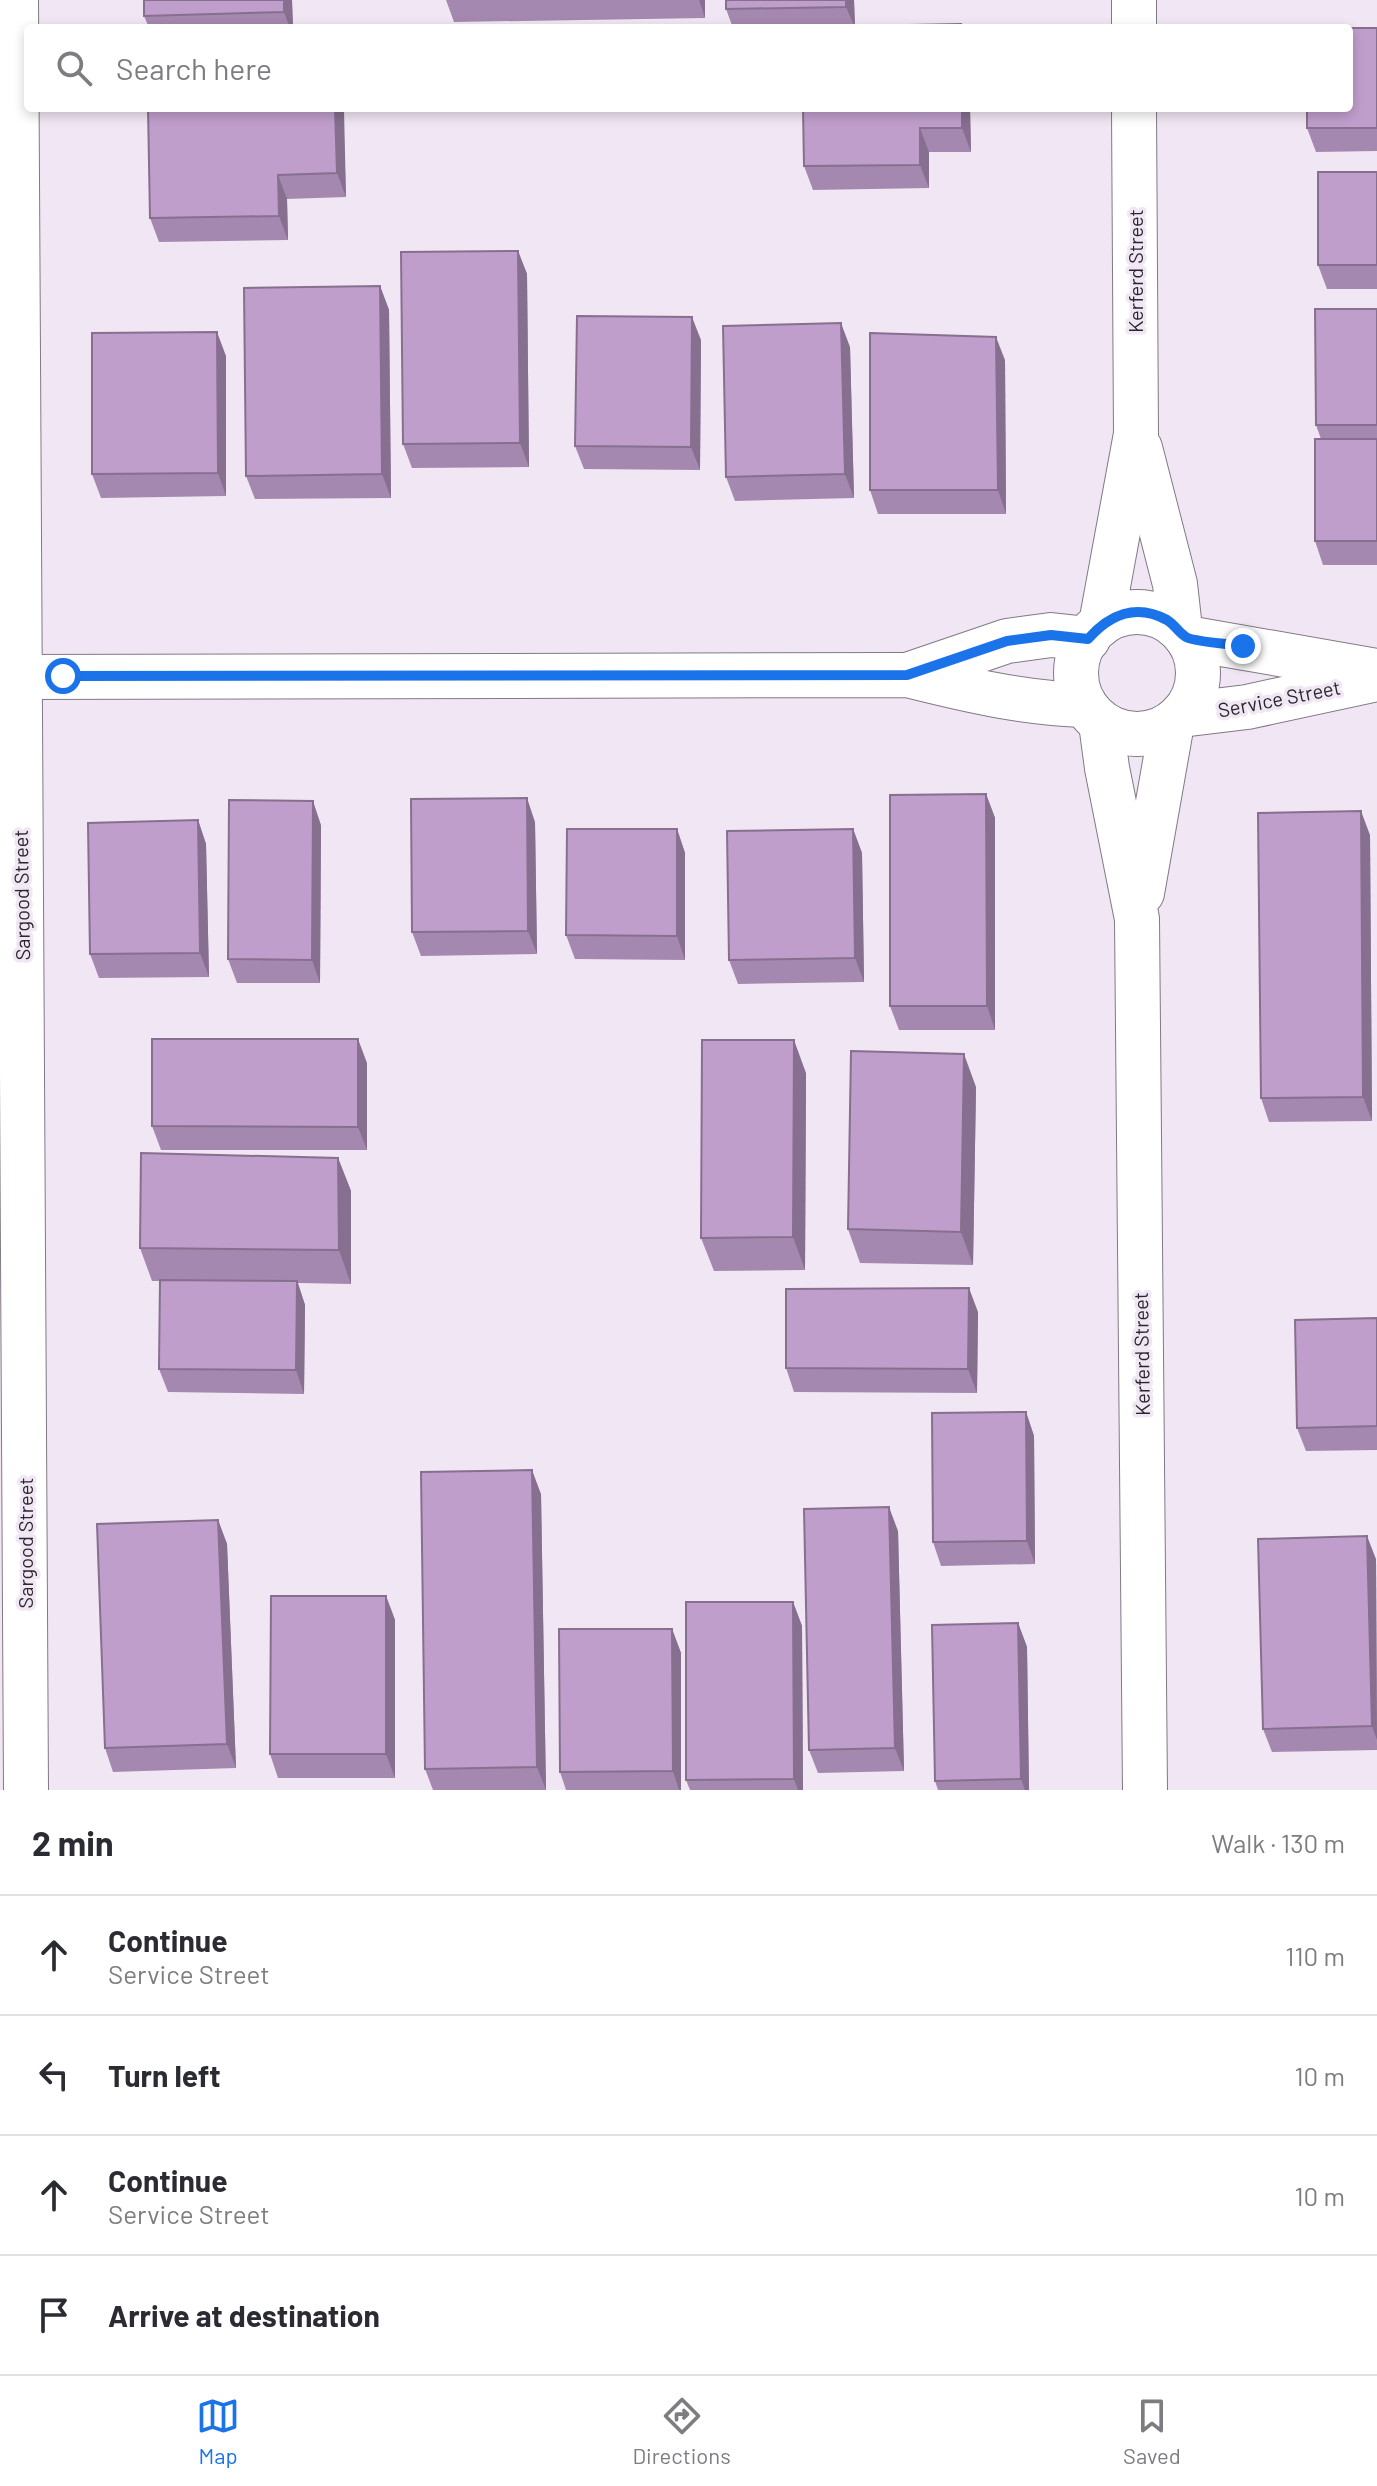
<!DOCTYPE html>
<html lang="en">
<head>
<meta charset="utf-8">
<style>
  body { margin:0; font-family:Barlow,sans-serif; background:#f7f7f7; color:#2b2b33 }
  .stop { position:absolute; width:24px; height:24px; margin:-18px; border:6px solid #1a73e8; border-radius:50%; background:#fff }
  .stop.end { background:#1a73e8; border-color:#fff; box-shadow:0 2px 8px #0008 }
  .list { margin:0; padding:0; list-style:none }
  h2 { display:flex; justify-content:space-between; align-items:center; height:104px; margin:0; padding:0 32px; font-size:34px }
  h2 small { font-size:26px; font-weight:400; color:#7c7c81 }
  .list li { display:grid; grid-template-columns:52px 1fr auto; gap:24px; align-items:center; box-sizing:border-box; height:120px; padding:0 32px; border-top:2px solid #e1e1e2 }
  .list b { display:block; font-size:30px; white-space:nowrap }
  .list p { margin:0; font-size:26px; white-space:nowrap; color:#7c7c81 }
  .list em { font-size:26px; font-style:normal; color:#7c7c81 }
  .icon { flex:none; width:44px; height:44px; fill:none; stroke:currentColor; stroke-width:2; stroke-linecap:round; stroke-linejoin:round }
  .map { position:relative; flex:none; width:1377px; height:1790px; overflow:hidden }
  .search { position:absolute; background:#fff; box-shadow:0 4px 12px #0003; left:24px; right:24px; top:24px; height:88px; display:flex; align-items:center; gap:20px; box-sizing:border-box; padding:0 28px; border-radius:8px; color:#7c7c81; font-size:30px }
  .sheet { height:584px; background:#fff }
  nav { display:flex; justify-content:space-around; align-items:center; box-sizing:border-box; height:112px; border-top:2px solid #e1e1e2; background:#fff; font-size:22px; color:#7c7c81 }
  nav a { display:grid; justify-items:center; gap:4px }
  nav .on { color:#1a73e8 }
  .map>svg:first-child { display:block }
</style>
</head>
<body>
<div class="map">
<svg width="1377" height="1790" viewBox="0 0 1377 1790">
  <rect width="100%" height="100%" fill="#f1e7f4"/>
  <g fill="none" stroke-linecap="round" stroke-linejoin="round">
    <defs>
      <g id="minor">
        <polyline points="16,0 26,1790"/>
        <polyline points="1134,0 1134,28"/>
        <polyline points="1140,448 1175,584 1180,629"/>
        <circle cx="1137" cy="673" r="61"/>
        <polyline points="1101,624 1136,434 1134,108"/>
        <polyline points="1187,638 1377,671"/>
        <polyline points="907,675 1007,641 1051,635 1088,639"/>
        <path d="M19,677L907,675C967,690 1022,703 1085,705"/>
        <polyline points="1181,715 1247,707 1377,679"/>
        <polyline points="1101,723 1107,768 1137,919 1145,1790"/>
        <polyline points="1142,893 1172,723"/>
      </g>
    </defs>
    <use href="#minor" stroke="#827985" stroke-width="46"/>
    <use href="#minor" stroke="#fff" stroke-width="44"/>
  </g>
  <g fill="#a588af">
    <polygon points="292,0 293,28 149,28 144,16"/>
    <polygon points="446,0 705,0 705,18 454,22"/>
    <polygon points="726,0 854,0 855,26 961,24 962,28 733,28 726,9"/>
    <polygon points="1377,28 1377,151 1316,152 1307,128"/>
    <polygon points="148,108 343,108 346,197 287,199 288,240 159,242 150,218"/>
    <polygon points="803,108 970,108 971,152 929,152 929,188 813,190 804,166"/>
    <polygon points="1377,172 1377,289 1327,289 1318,265"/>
    <polygon points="518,251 527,274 529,467 412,468 403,444"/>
    <polygon points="380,286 389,310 391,498 255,499 246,476"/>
    <polygon points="1377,309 1377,565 1323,565 1315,541 1321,439 1316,425"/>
    <polygon points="701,340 700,470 584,469 575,446"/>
    <polygon points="850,347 854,498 735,501 726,477"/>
    <polygon points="226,356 226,496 101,498 92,474"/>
    <polygon points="1005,360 1006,514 878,514 870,490"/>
    <polygon points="986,794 995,818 995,1030 899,1030 890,1006"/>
    <polygon points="198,820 206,844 209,977 99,978 90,954"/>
    <polygon points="535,822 537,954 421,956 412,932"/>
    <polygon points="321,825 320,983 237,983 228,959"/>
    <polygon points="677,829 685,853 685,960 575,959 566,935"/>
    <polygon points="853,829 862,853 864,982 738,984 729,960"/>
    <polygon points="1370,835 1372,1121 1269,1122 1261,1098"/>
    <polygon points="367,1063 367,1150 161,1150 152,1126"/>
    <polygon points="806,1073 805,1270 714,1271 701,1238"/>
    <polygon points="976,1087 973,1265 860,1263 848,1229"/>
    <polygon points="338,1158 351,1191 351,1284 298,1283 305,1305 304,1394 168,1392 159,1369 160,1281 152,1281 140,1248"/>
    <polygon points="978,1312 977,1393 794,1392 786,1368"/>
    <polygon points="1377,1318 1377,1450 1306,1451 1297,1428"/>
    <polygon points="1026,1412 1034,1436 1035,1564 941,1566 933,1542"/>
    <polygon points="541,1494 546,1790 433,1790 425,1769"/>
    <polygon points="218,1520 227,1544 236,1768 113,1772 105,1748"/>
    <polygon points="898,1531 904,1771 818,1773 809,1750"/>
    <polygon points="1376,1559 1377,1750 1272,1752 1263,1729"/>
    <polygon points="386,1596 395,1620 395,1778 278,1778 270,1754"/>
    <polygon points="793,1602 802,1626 803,1790 690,1790 686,1780"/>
    <polygon points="1018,1623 1027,1647 1029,1790 938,1790 935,1781"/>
    <polygon points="672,1629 681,1653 681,1790 566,1790 560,1772"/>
  </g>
  <g fill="#866f8f">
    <polygon points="284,0 292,0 293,28 290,28 284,12"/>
    <polygon points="699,0 705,0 705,18"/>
    <polygon points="846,0 854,0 855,28 846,7"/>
    <polygon points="335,108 343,108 344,110 346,197 337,173"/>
    <polygon points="962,108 970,108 971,152 962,128"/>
    <polygon points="920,128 929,152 929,188 920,165"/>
    <polygon points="278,175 287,199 288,240 279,216"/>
    <polygon points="518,251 527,274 529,467 520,443"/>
    <polygon points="380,286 389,310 391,498 382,474"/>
    <polygon points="692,317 701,340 700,470 691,447"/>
    <polygon points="841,323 850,347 854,498 845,474"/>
    <polygon points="217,332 226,356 226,496 218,473"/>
    <polygon points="996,337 1005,360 1006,514 998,490"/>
    <polygon points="986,794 995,818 995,1030 987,1006"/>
    <polygon points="527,798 535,822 537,954 528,931"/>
    <polygon points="313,801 321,825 320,983 312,960"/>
    <polygon points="1361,811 1370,835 1372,1121 1363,1097"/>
    <polygon points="198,820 206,844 209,977 200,953"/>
    <polygon points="677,829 685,853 685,960 677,936"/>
    <polygon points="853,829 862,853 864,982 855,958"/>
    <polygon points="358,1039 367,1063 367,1150 358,1127"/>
    <polygon points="794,1040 806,1073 805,1270 793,1237"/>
    <polygon points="964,1054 976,1087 973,1265 961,1232"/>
    <polygon points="338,1158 351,1191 351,1284 339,1250"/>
    <polygon points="297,1281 305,1305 304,1394 296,1370"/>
    <polygon points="969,1288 978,1312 977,1393 968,1369"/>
    <polygon points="1026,1412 1034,1436 1035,1564 1027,1541"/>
    <polygon points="532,1470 541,1494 546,1790 537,1767"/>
    <polygon points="889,1507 898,1531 904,1771 895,1748"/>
    <polygon points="218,1520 227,1544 236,1768 227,1744"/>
    <polygon points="1367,1536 1376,1559 1377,1740 1372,1726"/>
    <polygon points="386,1596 395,1620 395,1778 386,1754"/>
    <polygon points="793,1602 802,1626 803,1790 798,1790 794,1779"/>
    <polygon points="1018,1623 1027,1647 1029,1790 1025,1790 1021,1779"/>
    <polygon points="672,1629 681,1653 681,1790 679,1790 673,1771"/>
  </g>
  <g fill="#c09ecc" stroke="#866f8f" stroke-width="2">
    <polygon points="144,0 284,0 284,12 144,16"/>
    <polygon points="726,0 846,0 846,7 726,9"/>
    <polygon points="961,24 961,28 802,28 802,27"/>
    <polygon points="1349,28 1377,28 1377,128 1307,128 1307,108 1349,108"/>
    <polygon points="148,108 335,108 337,173 278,175 279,216 150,218"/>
    <polygon points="803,108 962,108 962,128 920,128 920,165 804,166"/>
    <rect x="1318" y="172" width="59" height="93"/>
    <polygon points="518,251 520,443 403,444 401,252"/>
    <polygon points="380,286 382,474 246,476 244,288"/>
    <polygon points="1315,309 1377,309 1377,425 1316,425"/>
    <polygon points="577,316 692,317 691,447 575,446"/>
    <polygon points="841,323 845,474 726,477 723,326"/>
    <polygon points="217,332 218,473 92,474 92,333"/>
    <polygon points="870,333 996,337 998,490 870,490"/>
    <rect x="1315" y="439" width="62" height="102"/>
    <polygon points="986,794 987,1006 890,1006 890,795"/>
    <polygon points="527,798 528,931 412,932 411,799"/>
    <polygon points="229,800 313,801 312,960 228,959"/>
    <polygon points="1361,811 1363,1097 1261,1098 1258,813"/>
    <polygon points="198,820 200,953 90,954 88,823"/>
    <polygon points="567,829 677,829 677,936 566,935"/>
    <polygon points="853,829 855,958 729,960 727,831"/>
    <polygon points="152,1039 358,1039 358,1127 152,1126"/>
    <polygon points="702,1040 794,1040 793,1237 701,1238"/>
    <polygon points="851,1051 964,1054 961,1232 848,1229"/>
    <polygon points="141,1153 338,1158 339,1250 140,1248"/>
    <polygon points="160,1280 297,1281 296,1370 159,1369"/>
    <polygon points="969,1288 968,1369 786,1368 786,1289"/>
    <polygon points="1377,1318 1377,1426 1297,1428 1295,1320"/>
    <polygon points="1026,1412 1027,1541 933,1542 932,1413"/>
    <polygon points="532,1470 537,1767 425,1769 421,1472"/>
    <polygon points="889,1507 895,1748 809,1750 804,1509"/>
    <polygon points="218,1520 227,1744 105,1748 97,1524"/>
    <polygon points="1367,1536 1372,1726 1263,1729 1258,1539"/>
    <polygon points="271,1596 386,1596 386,1754 270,1754"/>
    <polygon points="686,1602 793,1602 794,1779 686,1780"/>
    <polygon points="1018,1623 1021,1779 935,1781 932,1625"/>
    <polygon points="559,1629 672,1629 673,1771 560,1772"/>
  </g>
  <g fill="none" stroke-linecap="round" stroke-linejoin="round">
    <path stroke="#1a73e8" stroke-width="10" d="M63,676L907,675L1007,641L1051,635L1088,639C1109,615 1136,603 1167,620C1175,625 1179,633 1186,637C1193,642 1232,644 1243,646"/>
  </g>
  <g text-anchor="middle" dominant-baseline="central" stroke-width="7" stroke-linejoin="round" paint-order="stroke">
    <g font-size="20" fill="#2a272c" stroke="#f1e7f4">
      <text transform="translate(1135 271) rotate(-90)">Kerferd Street</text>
      <text transform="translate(1279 698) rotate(-11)">Service Street</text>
      <text transform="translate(21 895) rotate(-91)">Sargood Street</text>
      <text transform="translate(1141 1354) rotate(-91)">Kerferd Street</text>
      <text transform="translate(25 1543) rotate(-90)">Sargood Street</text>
    </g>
  </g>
</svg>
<div class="stop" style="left:63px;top:676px"></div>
<div class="stop end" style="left:1243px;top:646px"></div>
<div class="search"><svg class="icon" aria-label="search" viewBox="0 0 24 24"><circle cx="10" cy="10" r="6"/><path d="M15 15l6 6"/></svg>Search here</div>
</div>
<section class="sheet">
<h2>2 min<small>Walk · 130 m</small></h2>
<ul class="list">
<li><svg class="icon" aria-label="ahead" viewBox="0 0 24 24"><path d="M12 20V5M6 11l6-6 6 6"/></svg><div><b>Continue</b><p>Service Street</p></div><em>110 m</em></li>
<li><svg class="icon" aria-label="left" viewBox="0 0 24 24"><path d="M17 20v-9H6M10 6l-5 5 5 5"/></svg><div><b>Turn left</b></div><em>10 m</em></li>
<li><svg class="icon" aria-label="ahead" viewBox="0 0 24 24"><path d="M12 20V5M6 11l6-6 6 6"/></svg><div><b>Continue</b><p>Service Street</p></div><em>10 m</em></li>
<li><svg class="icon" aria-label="arrive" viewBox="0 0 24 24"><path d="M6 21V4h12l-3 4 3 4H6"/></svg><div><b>Arrive at destination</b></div></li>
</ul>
</section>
<nav>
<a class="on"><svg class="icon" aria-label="map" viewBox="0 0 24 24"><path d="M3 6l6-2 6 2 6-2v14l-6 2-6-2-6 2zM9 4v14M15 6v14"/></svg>Map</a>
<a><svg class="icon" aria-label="directions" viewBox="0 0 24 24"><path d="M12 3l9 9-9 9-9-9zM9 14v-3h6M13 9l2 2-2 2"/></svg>Directions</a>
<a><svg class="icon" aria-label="saved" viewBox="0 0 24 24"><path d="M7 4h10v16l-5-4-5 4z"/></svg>Saved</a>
</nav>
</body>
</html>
